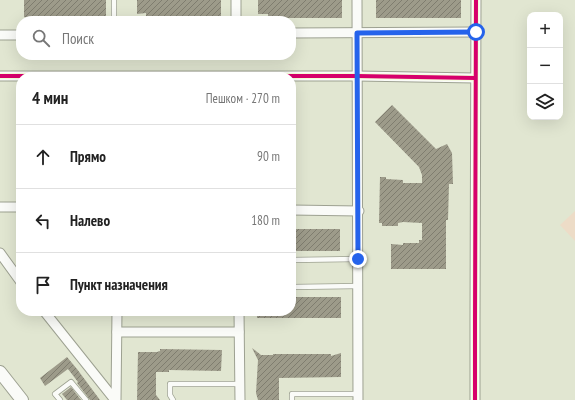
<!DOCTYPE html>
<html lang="ru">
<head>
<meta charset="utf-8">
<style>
  body { margin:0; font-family:"PT Sans Narrow",sans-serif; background:#f2f2f2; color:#222 }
  .controls { position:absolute; right:12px; top:12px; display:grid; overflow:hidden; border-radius:8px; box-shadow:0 4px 16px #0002 }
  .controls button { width:36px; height:36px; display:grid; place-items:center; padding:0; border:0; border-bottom:1px solid #e0e0e0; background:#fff; color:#222; font:20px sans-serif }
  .stop { position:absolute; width:12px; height:12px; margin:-9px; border:3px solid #2563eb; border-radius:50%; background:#fff }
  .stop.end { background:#2563eb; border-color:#fff; box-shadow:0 1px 4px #0008 }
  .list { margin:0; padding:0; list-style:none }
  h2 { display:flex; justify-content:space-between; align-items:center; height:52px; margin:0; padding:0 16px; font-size:17px }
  h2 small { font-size:13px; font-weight:400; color:#767676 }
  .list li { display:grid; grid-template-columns:26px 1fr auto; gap:12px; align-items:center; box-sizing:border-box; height:64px; padding:0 16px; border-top:1px solid #e0e0e0 }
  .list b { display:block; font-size:15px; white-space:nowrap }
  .list em { font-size:13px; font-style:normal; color:#767676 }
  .icon { flex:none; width:22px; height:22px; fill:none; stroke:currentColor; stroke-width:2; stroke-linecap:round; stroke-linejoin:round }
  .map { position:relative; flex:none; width:575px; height:400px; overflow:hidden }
  .search { position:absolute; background:#fff; box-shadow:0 4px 16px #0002; left:16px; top:16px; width:280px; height:44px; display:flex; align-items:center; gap:10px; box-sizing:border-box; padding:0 14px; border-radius:16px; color:#767676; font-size:15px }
  .panel { position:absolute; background:#fff; box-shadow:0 4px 16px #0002; left:16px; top:72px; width:280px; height:244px; border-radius:16px }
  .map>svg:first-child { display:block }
</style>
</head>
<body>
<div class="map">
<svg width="575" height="400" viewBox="0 0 575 400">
  <defs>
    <pattern id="building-hatch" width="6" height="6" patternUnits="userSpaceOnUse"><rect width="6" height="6" fill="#9d9b8a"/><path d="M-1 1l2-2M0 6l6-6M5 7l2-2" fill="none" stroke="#7f7d6f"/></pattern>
  </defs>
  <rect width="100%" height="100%" fill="#e1e6d1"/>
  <polygon fill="#eddcc7" points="575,211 575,241 560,225"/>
  <g fill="url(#building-hatch)">
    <polygon points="24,0 106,0 106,18 97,19 28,18 24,17"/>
    <polygon points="137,0 221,0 221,18 217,18 217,19 204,19 164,20 164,18 147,18 146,17 146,13 137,14"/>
    <polygon points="258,0 342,0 342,18 285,18 285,17 268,17 268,14 258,14"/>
    <rect x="376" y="0" width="85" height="18"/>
    <polygon points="392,105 436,149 447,144 452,153 453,184 449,184 448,220 446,220 446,269 391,269 391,244 403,245 403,243 419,243 419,240 422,240 422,223 403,222 398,223 398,226 382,226 382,223 379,223 380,177 386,177 386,179 403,180 403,183 422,183 422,175 419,167 375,122"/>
    <rect x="291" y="229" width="49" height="22"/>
    <polygon points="291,297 341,297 341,318 257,318 257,311 291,311"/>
    <polygon points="252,348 261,355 273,355 273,354 331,354 331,356 341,353 341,377 279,378 279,400 258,400 256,393 258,360"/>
    <polygon points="160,349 222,350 221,371 169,370 169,372 156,372 156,395 160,400 137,400 138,352 157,352 160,351"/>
    <polygon points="67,357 77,369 100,400 90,400 77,383 78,382 68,369 45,386 40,378"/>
    <polygon points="71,387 81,400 67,400 62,394"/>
  </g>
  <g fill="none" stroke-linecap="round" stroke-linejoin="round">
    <defs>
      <g id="service">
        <polyline points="114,0 114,21"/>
        <polyline points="358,259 291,260 292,287 359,286"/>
        <polyline points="60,400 55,394 71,382 86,400"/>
        <polyline points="173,400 170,395 170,384 240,384"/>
        <polyline points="292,400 292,394 359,394"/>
      </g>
      <g id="minor">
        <polyline points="357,0 358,400"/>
        <polyline points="236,21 236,0"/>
        <polyline points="291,33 475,32"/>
        <polyline points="0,35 21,35"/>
        <polyline points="0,76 357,76 475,78"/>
        <polyline points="0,207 21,207"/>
        <polyline points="291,210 359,211"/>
        <polyline points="0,253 21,282"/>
        <polyline points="44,311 115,400"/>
        <polyline points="239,311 240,400"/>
        <polyline points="117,332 239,332"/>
        <polyline points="116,400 117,311"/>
        <polyline points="475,400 475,320 476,0"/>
      </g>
      <polyline id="secondary" points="0,372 22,400"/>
    </defs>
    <use href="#service" stroke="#9da191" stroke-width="6"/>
    <use href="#minor" stroke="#9da191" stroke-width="11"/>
    <use href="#secondary" stroke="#9da191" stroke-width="14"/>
    <use href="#service" stroke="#fafbf8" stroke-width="4.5"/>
    <use href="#minor" stroke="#fafbf8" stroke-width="9"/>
    <use href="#secondary" stroke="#fafbf8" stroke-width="12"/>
    <defs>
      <g id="cycleway">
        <polyline points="0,76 357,76 475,78"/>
        <polyline points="475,400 475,320 476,0"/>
      </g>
    </defs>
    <use href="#cycleway" stroke="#f3fcd6" stroke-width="6"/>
    <use href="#cycleway" stroke="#d6006c" stroke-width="4"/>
  </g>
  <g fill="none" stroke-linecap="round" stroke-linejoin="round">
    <polyline stroke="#2563eb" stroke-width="5" points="358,259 357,33 476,32"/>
  </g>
</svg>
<div class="controls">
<button>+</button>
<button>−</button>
<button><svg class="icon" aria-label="layers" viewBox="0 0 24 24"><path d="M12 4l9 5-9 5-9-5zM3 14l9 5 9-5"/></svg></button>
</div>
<div class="stop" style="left:476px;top:32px"></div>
<div class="stop end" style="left:358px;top:259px"></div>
<div class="search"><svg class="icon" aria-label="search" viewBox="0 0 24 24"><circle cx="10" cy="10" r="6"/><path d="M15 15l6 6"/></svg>Поиск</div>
<section class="panel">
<h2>4 мин<small>Пешком · 270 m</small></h2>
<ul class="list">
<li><svg class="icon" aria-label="ahead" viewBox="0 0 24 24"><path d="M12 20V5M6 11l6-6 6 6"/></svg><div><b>Прямо</b></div><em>90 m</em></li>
<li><svg class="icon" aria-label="left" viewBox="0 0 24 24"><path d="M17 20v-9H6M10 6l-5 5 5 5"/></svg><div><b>Налево</b></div><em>180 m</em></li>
<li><svg class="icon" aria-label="arrive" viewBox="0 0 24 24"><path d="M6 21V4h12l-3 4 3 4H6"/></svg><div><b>Пункт назначения</b></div></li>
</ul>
</section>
</div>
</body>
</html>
